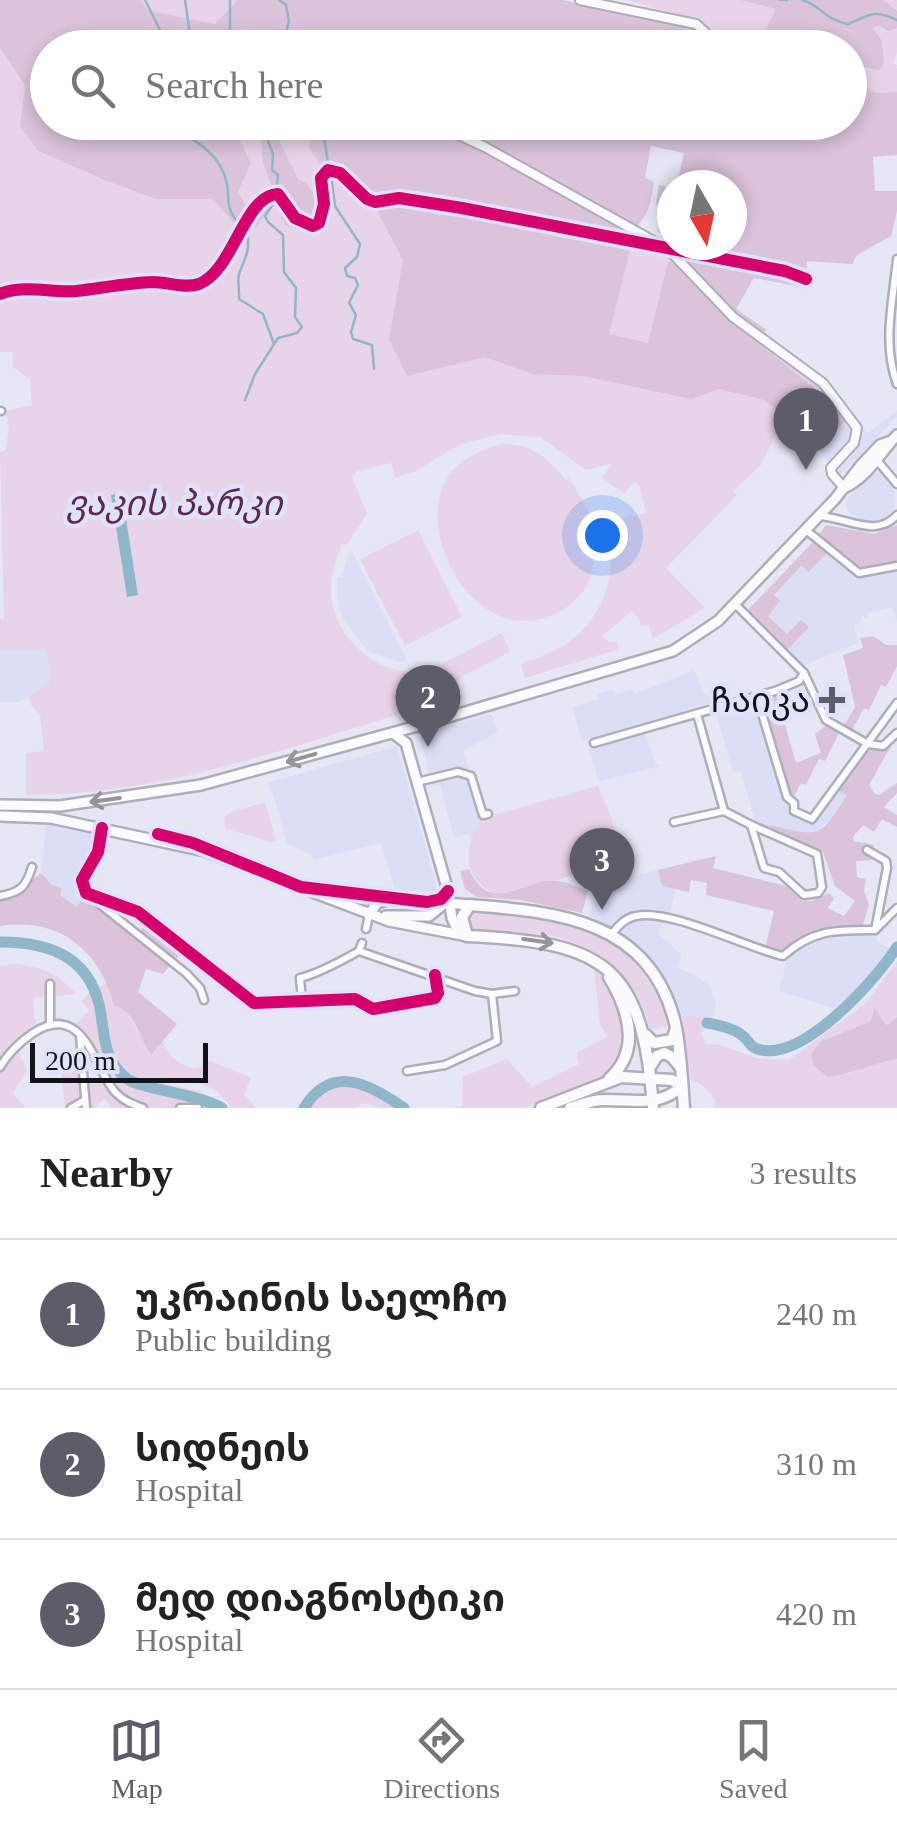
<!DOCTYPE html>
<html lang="en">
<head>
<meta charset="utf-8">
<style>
  body { margin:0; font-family:"Times New Roman","Noto Sans Georgian",serif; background:#f2f2f2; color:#222 }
  .compass { position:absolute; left:657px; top:170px; width:90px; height:90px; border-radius:50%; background:#fff; box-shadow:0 5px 15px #0003; rotate:171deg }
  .scale { position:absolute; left:30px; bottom:25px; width:178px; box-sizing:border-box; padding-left:10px; border:5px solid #13131c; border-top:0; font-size:28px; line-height:35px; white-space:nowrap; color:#13131c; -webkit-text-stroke:8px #dfe2fb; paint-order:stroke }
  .you { position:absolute; left:602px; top:535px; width:35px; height:35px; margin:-25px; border:8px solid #fff; border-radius:50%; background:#1a73e8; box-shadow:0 0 0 15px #1a73e833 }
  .badge { display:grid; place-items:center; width:65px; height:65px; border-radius:50%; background:#5c5d68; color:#fff; font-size:32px; font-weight:700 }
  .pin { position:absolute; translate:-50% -82px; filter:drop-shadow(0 2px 5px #0008) }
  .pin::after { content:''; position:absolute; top:52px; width:35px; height:30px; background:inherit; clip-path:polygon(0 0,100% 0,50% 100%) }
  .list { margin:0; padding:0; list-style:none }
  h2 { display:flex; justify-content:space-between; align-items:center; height:130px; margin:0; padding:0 40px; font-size:42px }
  h2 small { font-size:32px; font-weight:400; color:#767676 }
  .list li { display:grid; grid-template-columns:65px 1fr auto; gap:30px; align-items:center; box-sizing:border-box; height:150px; padding:0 40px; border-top:2px solid #e0e0e0 }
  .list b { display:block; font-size:38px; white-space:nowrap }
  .list p { margin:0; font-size:32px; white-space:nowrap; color:#767676 }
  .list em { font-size:32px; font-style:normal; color:#767676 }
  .icon { flex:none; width:55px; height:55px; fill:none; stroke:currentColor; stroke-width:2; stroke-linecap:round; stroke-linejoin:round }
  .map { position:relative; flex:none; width:897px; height:1108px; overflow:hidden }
  .search { position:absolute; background:#fff; box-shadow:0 5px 15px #0003; left:30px; right:30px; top:30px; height:110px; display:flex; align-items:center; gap:25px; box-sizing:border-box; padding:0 35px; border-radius:55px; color:#767676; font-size:38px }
  .sheet { height:580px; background:#fff }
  nav { display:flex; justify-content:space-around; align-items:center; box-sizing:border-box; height:140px; border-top:2px solid #e0e0e0; background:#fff; font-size:28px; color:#767676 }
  nav a { display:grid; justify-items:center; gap:5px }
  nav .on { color:#5c5d68 }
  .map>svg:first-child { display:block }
</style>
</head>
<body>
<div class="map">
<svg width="897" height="1108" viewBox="0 0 897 1108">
  <rect width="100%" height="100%" fill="#e5e7f5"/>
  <g fill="#dcdef6">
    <polygon points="897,411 897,417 840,475 811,441 838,433 848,420 857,422 868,433"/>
    <polygon points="879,472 886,475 893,485 896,500 894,508 888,517 880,521 862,520 852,515 846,508 848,498 870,475"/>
    <polygon points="352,551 406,658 403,663 369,652 343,619 338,603 337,577 342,577 348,554"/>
    <polygon points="828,552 856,577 897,570 897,622 892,607 868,612 868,618 862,616 859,624 854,625 858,643 802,666 785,652 788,634 767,615 780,602 774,595 802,565 810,572"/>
    <polygon points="0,650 46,650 50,668 49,684 19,702 0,702"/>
    <polygon points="694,670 704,693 712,697 714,702 582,741 572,707 598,699 597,694 613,689 615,694 632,689 634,694"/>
    <polygon points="757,701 789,815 807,822 834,789 847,794 832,818 812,835 771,825 769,829 755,821 741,771 733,773 716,713"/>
    <polygon points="491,714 498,732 463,751 469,770 475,768 489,816 483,818 470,841 468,834 454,837 440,785 433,786 420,738 425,733"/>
    <polygon points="645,731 655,763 660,766 599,781 589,748"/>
    <polygon points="397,746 436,884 436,893 431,896 396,892 381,843 314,860 312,855 287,844 273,794 267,783"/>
    <polygon points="46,824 101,834 98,852 82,880 86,893 78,907 60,895 41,873"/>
    <polygon points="658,870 662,886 676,889 669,917 638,910 618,920 614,928 589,915 598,893 631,877"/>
    <polygon points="641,917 665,919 658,934 682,955 677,968 693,974 709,985 716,1004 713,1018 682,1015 669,984 651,959 616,930 625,922"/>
    <polygon points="875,931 877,941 889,949 855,991 834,1008 779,991 788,956 796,946 815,935"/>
  </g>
  <g fill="#e8d4e8">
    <polygon points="141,0 238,0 215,24 147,10"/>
    <polygon points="626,0 897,0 897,52 893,64 897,65 897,92 877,93 850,84 850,48 736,47 712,33 701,21"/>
    <path d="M0,48L25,87L20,126L38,151L107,181L156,199H213L245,236L273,199L308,229L326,219L334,160L631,247L672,242L682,253L669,261L755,340L817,386L848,420L838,433L811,441L781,423L761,465L733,491L737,495L666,568L705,608L653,639L649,625L640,626V621L632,611L602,636L609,642L617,641L619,649L525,678L521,664C533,659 546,655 557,649C604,625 620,570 608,521L646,513L639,485L634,482L624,494L602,478L612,463L586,470L540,437L501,434L461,444L416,471L395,478L391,463L358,471L352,476L367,514L347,545L342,543C337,558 331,573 331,589C330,629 369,670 409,672C432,674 480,643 502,633L510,652L462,676L446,699L440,702C305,741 168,796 26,795V753L44,751L40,714L31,705L28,696L49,684L50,668L46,650H0V619H4L0,452L6,450L9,425L5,411L32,405L30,380L13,367L12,352H0Z"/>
    <polygon points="232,123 253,123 260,133 263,163 272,189 260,197 246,216 246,206 237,192 251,163"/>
    <polygon points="286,123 307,123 312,128 309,147 320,164 317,175 320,197 316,198 298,179 280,140"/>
    <path d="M500,444C530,443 548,457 566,480L569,478L587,508L593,526L590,528C596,557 596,585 570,605C485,666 409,537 448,476C460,459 481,450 500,444Z"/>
    <polygon points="418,530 462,617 405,646 360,559"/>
    <path d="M598,786C608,812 628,839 603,863C583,872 522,894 502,894C486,894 472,878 469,863C467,845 473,832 483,818Z"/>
    <polygon points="265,802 276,841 269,842 225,828 224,818 231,812"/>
    <path d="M470,911C535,916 608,915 647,976C657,993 666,1007 670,1026L650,1029C640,980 595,943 547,935C521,931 494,932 469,931L465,918Z"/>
    <polygon points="897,961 897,1017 888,1025 874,1009 871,1021 820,1042 849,1074 865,1064 897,1059 897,1108 714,1108 715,1099 702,1085 691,1080 682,1015 713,1018 701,1033 706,1044 721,1045 759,1059 789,1060 866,1003"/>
    <path d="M15,964C43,967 57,973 76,994L33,998L36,1030L16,1046L27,1070L13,1093L26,1108H0V966Z"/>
    <polygon points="594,968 608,984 625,1029 620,1057 604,1077 586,1088 524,1108 452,1108 462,1106 463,1077 507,1059 532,1087 579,1064 577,1053 607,1037 600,1024"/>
    <path d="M108,983L152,1054L162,1042C171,1057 177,1064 194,1069L211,1061L251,1078L244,1094L256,1108H232C227,1103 221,1094 215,1090C198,1080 154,1075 136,1079C100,1061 109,1021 98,987Z"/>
    <polygon points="90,992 105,1059 127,1083 140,1087 162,1083 202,1092 223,1108 113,1108 104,1099 94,1108 86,1108 85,1101 65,1108 60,1059 83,1056 85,1082 107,1080 92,1046 70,1029 89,1011 82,1001"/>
    <polygon points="349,1083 397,1108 381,1108 365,1103 354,1108 309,1108 325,1089"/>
  </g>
  <g fill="#dbc3da" fill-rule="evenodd">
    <path d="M0,0H141L147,10L215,24L238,0H562L675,22L714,33L736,47L269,48L271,37L247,29L236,33L237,44H225L223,47L48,48V122L232,123L251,163L238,192L246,206V216L260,197L272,188L263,163L260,133L253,123H286L280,141L298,179L307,184L317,198L320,196L317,175L320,164L309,147L312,128L307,123L850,122V84L877,93L897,92V155L873,157L875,191H897V211L891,236L857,255L852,264L807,261L806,288L754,278L736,309L767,330L755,341L812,386L845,421L836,431L816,439L764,400L719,389L691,399L584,376L532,374L485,357L407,376L389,340L403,260L369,195L339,177L331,181L330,213L321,228L306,233L285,225L277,206H271L247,238L213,199H156L107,181L38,151L20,126L25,86L0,48ZM651,146L684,153L677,185H732V245H675L681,253L668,262L648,343L609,334L631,247L672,242V188L659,185L656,204L668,212L665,225L658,227L657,231L662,234L660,239L637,226C650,213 651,200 654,182L645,178Z"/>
    <polygon points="740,0 883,0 897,11 897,28 888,31 878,25 873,28 882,41 884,64 879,70 850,64 850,48 776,47 767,27 776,9"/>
    <polygon points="826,525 874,534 897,525 897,562 857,569 818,536"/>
    <polygon points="815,540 828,552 809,572 801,566 774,595 780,601 768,616 787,634 801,620 809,627 785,652 747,611"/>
    <polygon points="873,636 886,645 897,645 897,666 886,687 881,685 869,710 864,708 851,732 843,727 855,707 843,655 863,648 860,638"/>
    <polygon points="776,695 796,763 821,753 815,734 828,724 840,731 825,761 819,759 806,785 801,783 791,801 759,700"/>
    <path d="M897,735L869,785L875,794L879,795L897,783V793L884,807L897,815V827L882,819L874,832L863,825L853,837L854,841L874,845L871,860L856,861L857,877L866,879L864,891L869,905L862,928C834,928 804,928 785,953L765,949L774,911L706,895L707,883L691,880L689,892L662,886L658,870L716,856L713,868L786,886L802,901H812L829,893L834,898L828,908L844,916L855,901L835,886L823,852L769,829L771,825C820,837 819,839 847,795L834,789L868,745L881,748Z"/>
    <path d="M469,869C491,918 524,878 556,881C566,881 579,888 588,891L582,913L521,900L477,897L465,889L460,871Z"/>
    <path d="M41,873L52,885L62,889L60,895L77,907L86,893L138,933L149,920L185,948L163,974L146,969L138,992L177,1024L151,1055C139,1037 136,1013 114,1005C99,950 60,917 0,926V896L27,884Z"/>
    <path d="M874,1008L887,1025L897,1017V1059C872,1063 852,1074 828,1077L814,1066L811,1054L820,1042L871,1021Z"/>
  </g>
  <polygon fill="#90b6c9" points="122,493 138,595 127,597 111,495"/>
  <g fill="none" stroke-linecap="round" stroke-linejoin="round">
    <g stroke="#90b6c9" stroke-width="2.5">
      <polyline points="145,0 164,38"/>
      <polyline points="185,0 190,34"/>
      <polyline points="230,0 230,45"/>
      <polyline points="279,0 286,5 289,21 284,41"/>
      <polyline points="780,0 787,0"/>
      <path d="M802,0C821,5 823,19 848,24C870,15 873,9 897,20"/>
      <polyline points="191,43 193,48"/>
      <path d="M164,122C186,135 215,149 224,174C233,196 221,204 240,225"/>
      <polyline points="269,122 266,136 273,154 272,170 278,175 277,188"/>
      <polyline points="322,122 328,163"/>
      <polyline points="331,176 335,206 360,244 357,257 345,268 347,276 355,278 358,285 349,303 356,315 351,332 353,339 372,345 374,369"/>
      <path d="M247,234C251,250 244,260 239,274C237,282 240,291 239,299L263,314L274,344"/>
      <polyline points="245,400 255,374 278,338 297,333 302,327 295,317 296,288 284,272 283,235 268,222 265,216 275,201"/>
    </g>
    <g stroke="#90b6c9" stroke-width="11">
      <path d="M0,942C53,942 93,959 101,1015C105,1041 105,1060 126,1078C139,1089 198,1094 222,1108"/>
      <path d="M707,1023C719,1025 734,1028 743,1036C751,1043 750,1048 761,1050C805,1059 874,982 897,947"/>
      <path d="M304,1108C332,1063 370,1084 404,1108"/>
    </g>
    <defs>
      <g id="minor">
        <polyline points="668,247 785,271 806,279"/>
        <path d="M897,259C893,301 882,343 897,384"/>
        <path d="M0,294C25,284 50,293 76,291C102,288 127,283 153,282C168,282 185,289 199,284C234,270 244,195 278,194L295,218L313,226L319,223L324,204L321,178L328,170L340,173L367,199L375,202L399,198L462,208L655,244"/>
        <polyline points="0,411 1,411"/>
        <polyline points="875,458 897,484"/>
        <path d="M819,516C846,517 876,539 897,515"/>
        <polyline points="806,530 859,573 897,566"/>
        <polyline points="735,604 804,673 826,720 868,744 883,746 897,733"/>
        <polyline points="757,697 787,797 794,803 794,811 812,819 897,703"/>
        <polyline points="697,714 724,811 751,825"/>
        <polyline points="594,743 775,691 799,681 804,673"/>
        <polyline points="417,782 458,772 471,776 483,815 488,814"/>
        <polyline points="674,822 724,811"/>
        <polygon points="751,825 817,854 822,887 818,893 804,895 779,872 764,868"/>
        <polyline points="102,829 98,852 82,880 86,893 138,912 254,1003 355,999 373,1009 435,998 438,993 435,975"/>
        <polyline points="87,894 187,974 200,988 204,1000"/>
        <path d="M0,896C21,892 26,887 32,867"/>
        <polyline points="366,929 369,915"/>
        <polyline points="875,930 897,908"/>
        <path d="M611,935C618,926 625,918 636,916C669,908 747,948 783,956C813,929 836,930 875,930L887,868L886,861L867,850"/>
        <polyline points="359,951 475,991 492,994 515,991"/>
        <polyline points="50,984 50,1025"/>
        <path d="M302,1000L300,978C317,974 343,960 359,951L362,943"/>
        <polyline points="80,1036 86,1108"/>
        <path d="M0,1067C8,1053 20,1042 33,1033C85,999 95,1072 116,1093C124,1101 132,1104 143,1108"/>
        <polyline points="407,1071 445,1065 497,1041 492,994"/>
        <polyline points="71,1108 85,1100"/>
        <polyline points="180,1108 198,1108"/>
      </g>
      <g id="tertiary">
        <polyline points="580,0 696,24 705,32 706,39 691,48"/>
        <polyline points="431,122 485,147 668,249 733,317 823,383 857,428 854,443 831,468 832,474 844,488"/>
      </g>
      <g id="secondary">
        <path d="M844,488C868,477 880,453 897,435"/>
        <polyline points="393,733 406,743 448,891 452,918 457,929 465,934"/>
        <polyline points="0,805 60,806 201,785 421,725 673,651 718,621 835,499 861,465 880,445 891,441"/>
        <polyline points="0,816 51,818 205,851 389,921 467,936"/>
        <polyline points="369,915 377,903 392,898 470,905"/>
        <polyline points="386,916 429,916 445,903"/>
      </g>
      <g id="primary">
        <path d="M609,977C628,1009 642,1050 609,1079"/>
        <polyline points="646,1035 654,1043 672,1040 676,1029"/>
        <polyline points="650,1067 657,1056 664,1053 672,1057 680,1067"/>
        <polyline points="541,1108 621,1077 672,1080 682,1086"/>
        <path d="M570,1108C581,1105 592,1100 603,1100C633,1099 659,1108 682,1086"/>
        <path d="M653,1108C643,966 606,942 467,936L462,917L470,905C558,912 650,920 675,1023C681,1050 682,1080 684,1108"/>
      </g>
    </defs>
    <use href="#minor" stroke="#adaeb8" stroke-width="11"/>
    <use href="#tertiary" stroke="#adaeb8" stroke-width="12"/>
    <use href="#secondary" stroke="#adaeb8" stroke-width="14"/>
    <use href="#primary" stroke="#adaeb8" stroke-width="15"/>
    <use href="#minor" stroke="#fbfbfe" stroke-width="6"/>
    <use href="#tertiary" stroke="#fbfbfe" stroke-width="8"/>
    <use href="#secondary" stroke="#fbfbfe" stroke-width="9"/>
    <use href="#primary" stroke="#fbfbfe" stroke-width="10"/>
    <defs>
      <g id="cycleway">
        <path d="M0,294C25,284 50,293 76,291C102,288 127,283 153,282C168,282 185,289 199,284C234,270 244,195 278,194L295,218L313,226L319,223L324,204L321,178L328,170L340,173L367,199L375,202L399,198L462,208L785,271L806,279"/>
        <polyline points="102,828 98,852 82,880 86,893 138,912 254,1003 355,999 373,1009 435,998 438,993 435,975"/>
        <polyline points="158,834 193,843 301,887 427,902 441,899 448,891"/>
      </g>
    </defs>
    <use href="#cycleway" stroke="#dfe2fb" stroke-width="19"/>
    <use href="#cycleway" stroke="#d6006c" stroke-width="12"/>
  </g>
  <defs><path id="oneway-shaft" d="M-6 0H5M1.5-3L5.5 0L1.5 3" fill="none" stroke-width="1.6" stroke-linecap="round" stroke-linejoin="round" transform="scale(2.5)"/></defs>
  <g stroke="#939398">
    <use href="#oneway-shaft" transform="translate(301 758) rotate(164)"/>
    <use href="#oneway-shaft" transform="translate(105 800) rotate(172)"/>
    <use href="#oneway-shaft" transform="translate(538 941) rotate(8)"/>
  </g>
  <path fill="#5c5d68" stroke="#dfe2fb" stroke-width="4" d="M827 685h10v10h10v10h-10v10h-10v-10h-10v-10h10z"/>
  <g text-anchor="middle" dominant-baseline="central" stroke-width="9" stroke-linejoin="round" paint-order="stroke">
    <g font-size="35" font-style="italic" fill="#5e274e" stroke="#dfe2fb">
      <text x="174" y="503">ვაკის პარკი</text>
    </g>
    <g font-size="35" fill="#13131c" stroke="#dfe2fb" text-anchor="end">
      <text x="810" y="700">ჩაიკა</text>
    </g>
  </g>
</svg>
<svg class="compass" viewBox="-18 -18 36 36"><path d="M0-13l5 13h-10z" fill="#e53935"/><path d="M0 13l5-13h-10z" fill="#767676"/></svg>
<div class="scale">200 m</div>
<div class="you"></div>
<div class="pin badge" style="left:806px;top:470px">1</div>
<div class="pin badge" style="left:428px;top:747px">2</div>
<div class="pin badge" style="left:602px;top:910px">3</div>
<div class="search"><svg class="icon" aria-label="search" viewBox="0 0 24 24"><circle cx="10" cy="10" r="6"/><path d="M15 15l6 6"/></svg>Search here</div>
</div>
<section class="sheet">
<h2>Nearby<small>3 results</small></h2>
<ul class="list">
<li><span class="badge">1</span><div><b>უკრაინის საელჩო</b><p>Public building</p></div><em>240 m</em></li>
<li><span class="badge">2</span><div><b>სიდნეის</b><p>Hospital</p></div><em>310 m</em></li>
<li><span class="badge">3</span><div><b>მედ დიაგნოსტიკი</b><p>Hospital</p></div><em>420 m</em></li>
</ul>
</section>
<nav>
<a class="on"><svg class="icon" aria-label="map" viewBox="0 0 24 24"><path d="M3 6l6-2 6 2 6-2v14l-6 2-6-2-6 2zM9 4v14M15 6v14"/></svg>Map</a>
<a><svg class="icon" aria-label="directions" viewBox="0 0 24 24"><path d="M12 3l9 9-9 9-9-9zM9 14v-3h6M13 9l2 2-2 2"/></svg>Directions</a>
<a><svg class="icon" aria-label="saved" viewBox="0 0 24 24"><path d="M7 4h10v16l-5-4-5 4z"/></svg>Saved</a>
</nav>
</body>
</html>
